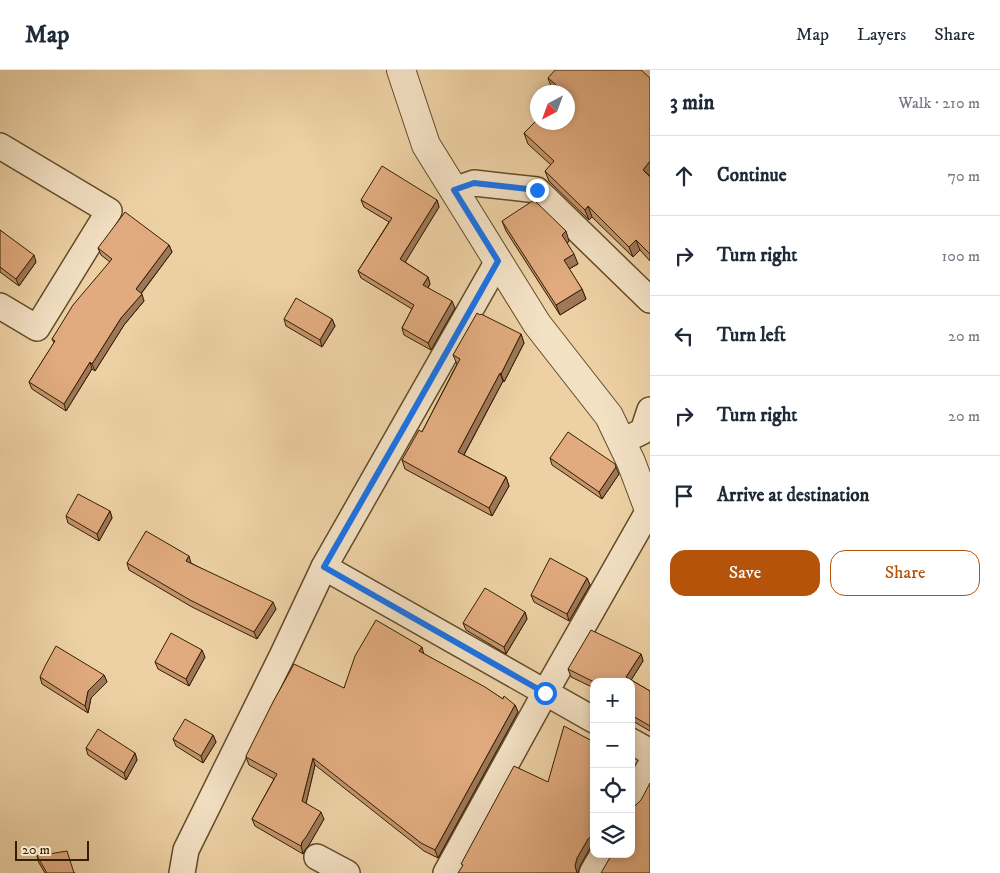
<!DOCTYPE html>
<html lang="en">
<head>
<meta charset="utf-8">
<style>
  body { margin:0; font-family:"IM FELL DW Pica",serif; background:#f6f6f7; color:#1f2937 }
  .controls { position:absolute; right:15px; bottom:15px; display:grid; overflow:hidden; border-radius:10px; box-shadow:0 2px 8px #0003 }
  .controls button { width:45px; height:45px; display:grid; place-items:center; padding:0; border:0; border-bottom:1px solid #e0e1e3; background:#fff; color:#1f2937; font:25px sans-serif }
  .compass { position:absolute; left:530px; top:15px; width:45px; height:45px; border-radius:50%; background:#fff; box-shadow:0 2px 8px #0003; rotate:221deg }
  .scale { position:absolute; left:15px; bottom:12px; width:74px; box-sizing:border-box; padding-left:5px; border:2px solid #341f00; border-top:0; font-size:14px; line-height:18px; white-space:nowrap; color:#341f00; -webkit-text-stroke:4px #f3e1c4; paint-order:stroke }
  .stop { position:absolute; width:15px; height:15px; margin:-11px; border:4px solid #1a73e8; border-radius:50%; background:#fff }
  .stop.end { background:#1a73e8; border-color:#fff; box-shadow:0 1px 5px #0008 }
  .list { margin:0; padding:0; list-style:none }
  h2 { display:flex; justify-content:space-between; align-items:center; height:65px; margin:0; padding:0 20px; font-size:21px }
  h2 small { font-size:16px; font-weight:400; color:#747a83 }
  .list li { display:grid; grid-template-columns:32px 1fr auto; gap:15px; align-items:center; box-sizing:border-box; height:80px; padding:0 20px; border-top:1px solid #e0e1e3 }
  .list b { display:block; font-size:19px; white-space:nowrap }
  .list em { font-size:16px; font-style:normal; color:#747a83 }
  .actions { display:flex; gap:10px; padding:15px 20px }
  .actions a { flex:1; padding:11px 0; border:1px solid #b45309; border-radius:15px; text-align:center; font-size:18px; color:#b45309 }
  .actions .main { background:#b45309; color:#fff }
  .icon { flex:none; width:28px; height:28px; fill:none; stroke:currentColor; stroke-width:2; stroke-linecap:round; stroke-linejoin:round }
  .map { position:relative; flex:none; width:650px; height:803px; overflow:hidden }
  header { display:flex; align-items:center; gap:30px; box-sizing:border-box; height:70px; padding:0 25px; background:#fff; border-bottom:1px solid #e0e1e3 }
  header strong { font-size:24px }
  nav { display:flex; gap:28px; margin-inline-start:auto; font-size:18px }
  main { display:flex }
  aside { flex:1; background:#fff }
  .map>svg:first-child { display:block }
</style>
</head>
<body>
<header>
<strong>Map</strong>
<nav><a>Map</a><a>Layers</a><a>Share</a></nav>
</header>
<main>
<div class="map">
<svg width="650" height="803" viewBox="0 0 650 803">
  <rect width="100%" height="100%" fill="#edd1a5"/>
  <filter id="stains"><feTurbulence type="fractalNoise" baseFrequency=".004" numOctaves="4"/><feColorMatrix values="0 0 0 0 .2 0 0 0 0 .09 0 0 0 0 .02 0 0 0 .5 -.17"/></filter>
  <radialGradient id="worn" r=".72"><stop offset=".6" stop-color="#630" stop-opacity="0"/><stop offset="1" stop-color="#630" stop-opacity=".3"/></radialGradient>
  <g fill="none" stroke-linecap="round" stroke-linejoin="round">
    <defs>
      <g id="minor">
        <polyline points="0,76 109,141 37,258 0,236"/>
        <polyline points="454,120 474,113 537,120 650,230"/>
        <polyline points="621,372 643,361 650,340"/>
        <polyline points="324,497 594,650"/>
        <polyline points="631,671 650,682"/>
        <polyline points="631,731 650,696"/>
        <polyline points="317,787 347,803"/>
        <polyline points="182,803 186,780 283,584 324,497 498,191"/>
        <polyline points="446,803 545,623 649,440"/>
        <polyline points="592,803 603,784"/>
      </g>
      <polyline id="tertiary" points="401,0 426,75 537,254 609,346 631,392 649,440 650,447"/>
    </defs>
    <use href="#minor" stroke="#624c29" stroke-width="28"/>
    <use href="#tertiary" stroke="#624c29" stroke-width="30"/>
    <use href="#minor" stroke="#f3e1c4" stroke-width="25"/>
    <use href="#tertiary" stroke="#f3e1c4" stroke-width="28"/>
  </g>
  <g fill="#c2936d" stroke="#341f00">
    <polygon points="548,8 650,8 650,191 640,180 633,187 592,147 589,150 549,111 545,101 551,95 528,74 524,63 568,22 556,22 552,19"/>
    <polygon points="361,130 437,130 439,137 405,192 428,207 430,214 428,218 455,238 431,280 404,265 402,258 412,239 361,208 358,201 389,152 364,137"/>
    <polygon points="502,151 569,171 567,173 578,194 569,199 582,219 586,229 560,245 506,161"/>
    <polygon points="0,160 36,192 19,216 0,202"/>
    <polygon points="169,175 172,182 141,224 144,231 124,255 95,301 92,299 66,341 32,319 29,312 54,273 52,269 110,192 101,185 98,178"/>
    <polygon points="284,249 332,249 335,256 322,277 286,256"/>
    <polygon points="521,264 524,273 504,312 503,311 464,385 506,407 509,416 492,446 405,399 402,390 422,362 457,294 453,285"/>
    <polygon points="550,388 619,404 602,429 552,395"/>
    <polygon points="110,441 112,448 99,471 68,453 66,446"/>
    <polygon points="127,493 191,493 276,539 257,569 192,537 129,500"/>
    <polygon points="587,508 590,515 569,551 534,532 531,525"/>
    <polygon points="525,542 527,549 506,584 466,560 463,553"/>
    <polygon points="424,584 503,629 515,635 518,642 438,788 424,781 315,695 306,733 324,749 309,775 305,780 303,784 255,756 252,749 274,709 249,695 246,687 344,618"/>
    <polygon points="641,584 643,591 631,610 650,621 650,661 631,650 631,612 594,612 594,618 571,607 568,599"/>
    <polygon points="205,587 189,616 158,599 155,592"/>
    <polygon points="104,605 107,612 91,628 88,643 42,614 40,607"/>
    <polygon points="213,665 216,672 203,693 176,676 173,669"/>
    <polygon points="86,678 135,683 137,690 126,710 88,685"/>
    <polygon points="37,786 75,803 45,803 39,793"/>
  </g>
  <g fill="#9e7859" stroke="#341f00">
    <polygon points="650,91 650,106 643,100"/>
    <polygon points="437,130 439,137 403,196 400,189"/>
    <polygon points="588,136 592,147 589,150 585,140"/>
    <polygon points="566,161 569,171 566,175 562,165"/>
    <polygon points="636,170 640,180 633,187 629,177"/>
    <polygon points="169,175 172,182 139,226 136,219"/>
    <polygon points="574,184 578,194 567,200 564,190"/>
    <polygon points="34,185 36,192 19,216 16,209"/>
    <polygon points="428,207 430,214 425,222 423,215"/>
    <polygon points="582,219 586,229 560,245 556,235"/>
    <polygon points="142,224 144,231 124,255 95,301 92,294 121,248"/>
    <polygon points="452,231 455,238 431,280 428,273"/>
    <polygon points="332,249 335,256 322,277 320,270"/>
    <polygon points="521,264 524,273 504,312 501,304"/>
    <polygon points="90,292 92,299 66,341 64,334"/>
    <polygon points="500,303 503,311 461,390 458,382"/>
    <polygon points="616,397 619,404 602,429 599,422"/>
    <polygon points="506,407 509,416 492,446 489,438"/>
    <polygon points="110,441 112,448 99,471 97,464"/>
    <polygon points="189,486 191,493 188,498 186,491"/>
    <polygon points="587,508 590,515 569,551 567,544"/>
    <polygon points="273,532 276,539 257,569 254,562"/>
    <polygon points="525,542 527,549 506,584 504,577"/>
    <polygon points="422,577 424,585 419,581"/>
    <polygon points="202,580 205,587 189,616 186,609"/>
    <polygon points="641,584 643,591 630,612 626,607"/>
    <polygon points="104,605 107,612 91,628 88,643 85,636 88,621"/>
    <polygon points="515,635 518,642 438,788 435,780"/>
    <polygon points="213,665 216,672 203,693 201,686"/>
    <polygon points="135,683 137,690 126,710 124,703"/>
    <polygon points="313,688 315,695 305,738 302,731"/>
    <polygon points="321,742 324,749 309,775 305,780 303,784 301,776 302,772"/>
    <polygon points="593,764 594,774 591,776 580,796 578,803 577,803 575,796 577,788 588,769"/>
  </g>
  <g fill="#e1ab7f" stroke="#341f00">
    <polygon points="555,0 641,0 650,8 650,91 643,100 650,107 650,184 636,170 629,177 588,136 585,140 545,101 554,91 524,63 538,49 538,52 568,52 568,22 562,22 563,21 548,8"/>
    <polygon points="382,96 437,130 400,189 428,207 423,215 452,231 428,273 402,258 414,235 358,201 392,148 361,130"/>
    <polygon points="534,130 566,161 562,165 574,184 564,190 582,219 556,235 502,151"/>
    <polygon points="125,142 169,175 136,219 142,224 121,248 92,294 90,292 64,334 29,312 55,271 52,269 73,235 112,189 98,178"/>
    <polygon points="0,160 34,185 16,209 0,197"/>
    <polygon points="296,228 332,249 320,270 284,249"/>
    <polygon points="477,243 480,245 481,244 521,264 501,304 500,303 458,382 506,407 489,438 402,390 419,360 422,362 460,289 453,285"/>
    <polygon points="568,362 615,394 616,397 599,422 550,388"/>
    <polygon points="78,424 110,441 97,464 66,446"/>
    <polygon points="146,461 189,486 186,491 273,532 254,562 190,530 127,493"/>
    <polygon points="550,488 587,508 567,544 531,525"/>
    <polygon points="485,518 525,542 504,577 463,553"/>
    <polygon points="376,550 422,577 419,581 485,617 503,629 504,626 515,635 435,780 421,773 313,688 302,731 321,742 306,767 302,772 301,776 252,749 277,704 246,687 246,686 273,632 294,594 344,618 355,586"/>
    <polygon points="591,560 641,584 626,607 650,621 650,656 631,645 631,612 594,612 568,599"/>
    <polygon points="171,563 202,580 186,609 155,592"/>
    <polygon points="56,576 104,605 88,621 85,636 40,607 45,596"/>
    <polygon points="185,649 213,665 201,686 173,669"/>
    <polygon points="564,656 594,672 594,764 588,769 577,788 575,796 577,803 458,803 463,795 461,794 514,696 548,712"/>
    <polygon points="98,659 135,683 124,703 86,678"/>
    <polygon points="650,713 650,803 601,803 612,784 631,784 631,737 636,735 641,730"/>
    <polygon points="67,781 74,803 47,803 37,786"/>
  </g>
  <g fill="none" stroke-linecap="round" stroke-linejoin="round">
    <polyline stroke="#1a73e8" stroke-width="6" points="537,120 474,113 454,120 498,191 411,345 324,497 545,623"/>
  </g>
  <rect width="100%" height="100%" filter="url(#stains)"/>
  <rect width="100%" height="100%" fill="url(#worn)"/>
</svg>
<div class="controls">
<button>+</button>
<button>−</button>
<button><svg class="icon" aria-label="locate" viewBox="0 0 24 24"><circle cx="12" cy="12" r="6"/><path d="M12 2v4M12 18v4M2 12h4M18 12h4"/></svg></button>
<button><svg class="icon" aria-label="layers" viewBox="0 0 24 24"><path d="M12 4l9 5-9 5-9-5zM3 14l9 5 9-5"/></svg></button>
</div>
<svg class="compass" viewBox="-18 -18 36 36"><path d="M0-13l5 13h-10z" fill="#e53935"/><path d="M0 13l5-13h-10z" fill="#747a83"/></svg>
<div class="scale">20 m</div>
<div class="stop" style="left:545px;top:623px"></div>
<div class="stop end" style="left:537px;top:120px"></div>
</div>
<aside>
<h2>3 min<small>Walk · 210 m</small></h2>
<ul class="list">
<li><svg class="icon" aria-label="ahead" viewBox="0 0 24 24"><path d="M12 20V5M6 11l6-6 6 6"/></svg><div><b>Continue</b></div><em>70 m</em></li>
<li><svg class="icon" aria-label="right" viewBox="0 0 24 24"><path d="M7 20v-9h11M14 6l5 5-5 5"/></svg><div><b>Turn right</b></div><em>100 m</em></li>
<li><svg class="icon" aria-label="left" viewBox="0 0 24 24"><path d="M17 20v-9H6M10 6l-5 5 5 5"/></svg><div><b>Turn left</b></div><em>20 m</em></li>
<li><svg class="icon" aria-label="right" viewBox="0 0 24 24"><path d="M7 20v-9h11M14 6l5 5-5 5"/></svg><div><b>Turn right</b></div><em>20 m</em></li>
<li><svg class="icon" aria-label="arrive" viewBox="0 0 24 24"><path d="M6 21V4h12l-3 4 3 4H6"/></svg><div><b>Arrive at destination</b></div></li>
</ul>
<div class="actions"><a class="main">Save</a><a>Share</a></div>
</aside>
</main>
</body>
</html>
